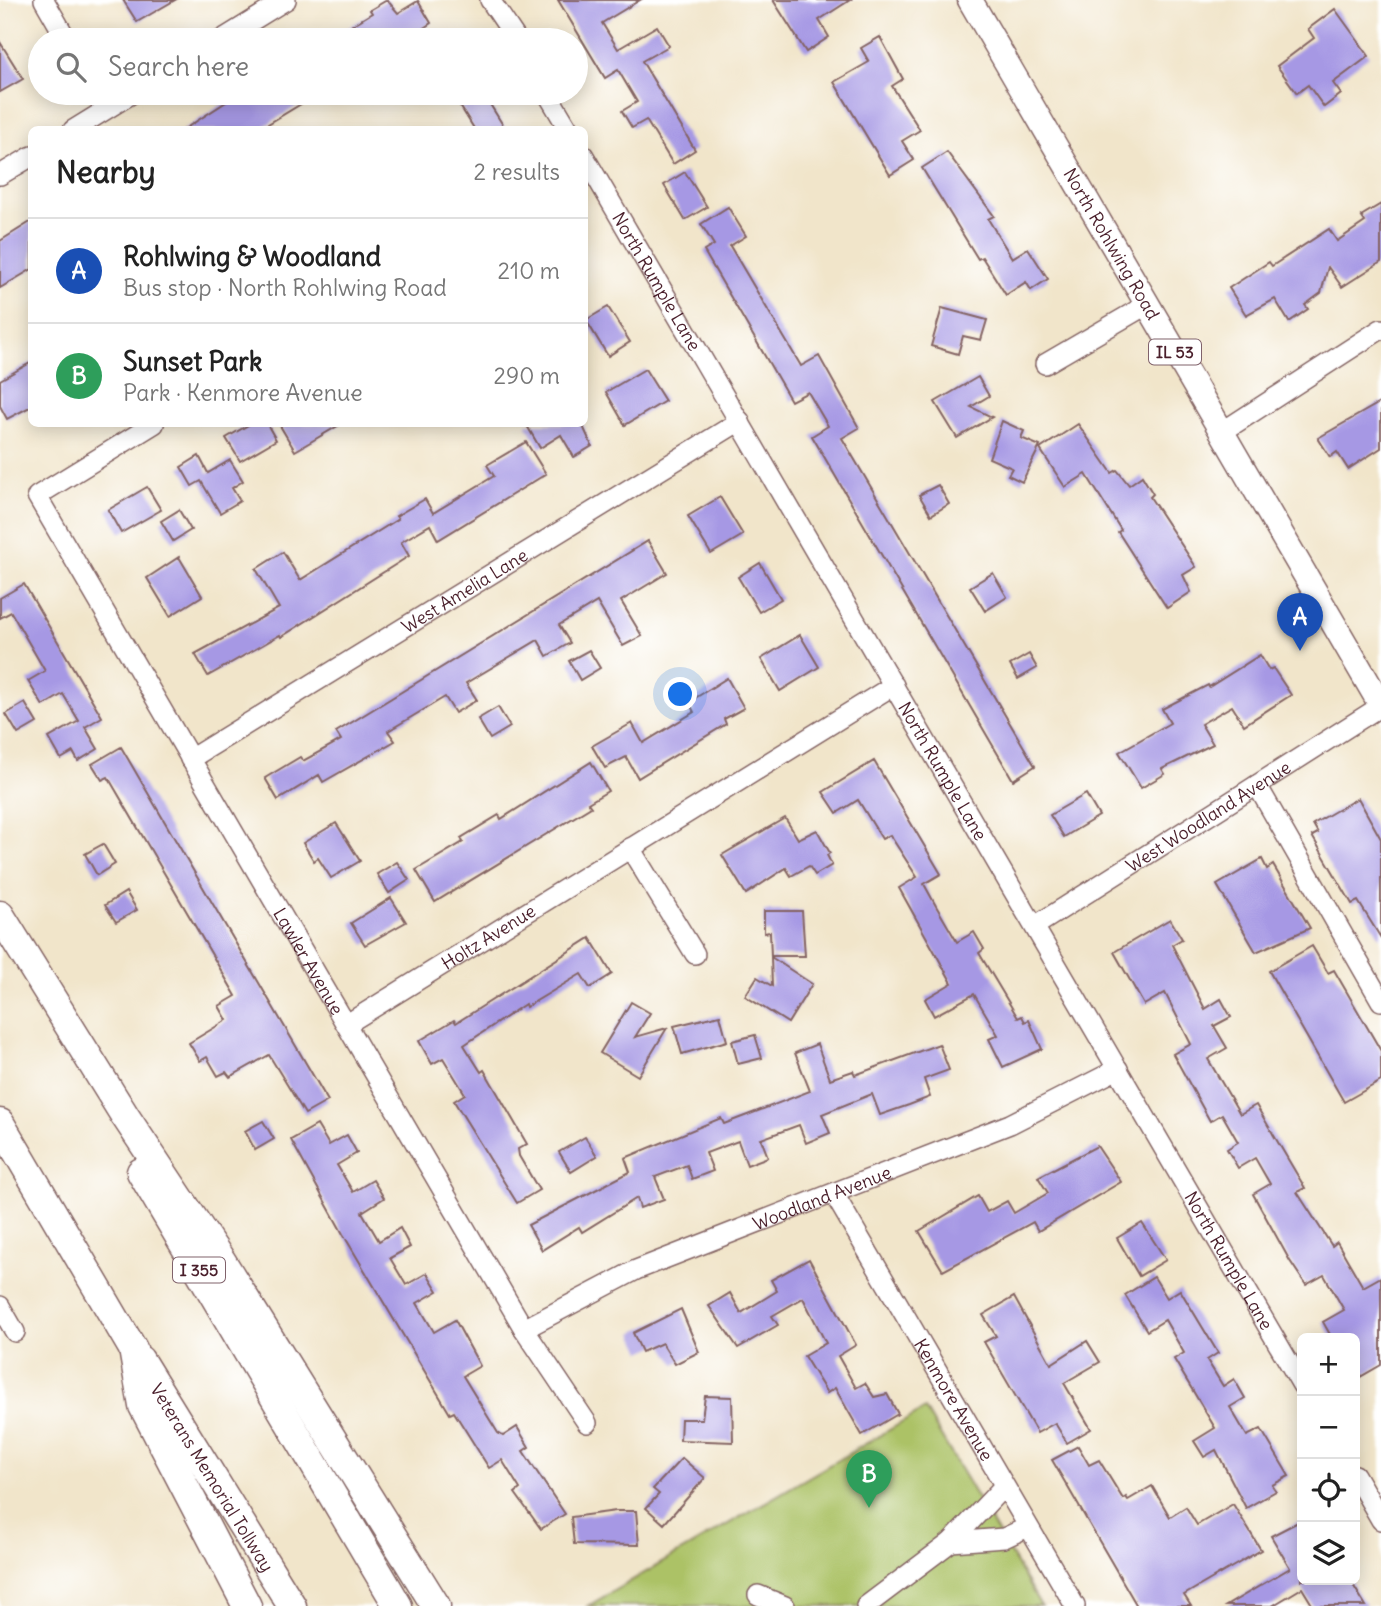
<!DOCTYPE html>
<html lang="en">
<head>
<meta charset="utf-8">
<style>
  body { margin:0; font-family:Delius,sans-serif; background:#f6f6f6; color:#222 }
  .controls { position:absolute; right:21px; bottom:21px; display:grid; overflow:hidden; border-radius:10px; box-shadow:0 4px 18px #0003 }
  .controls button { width:63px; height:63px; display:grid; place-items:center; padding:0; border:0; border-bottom:2px solid #e0e0e0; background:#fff; color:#222; font:35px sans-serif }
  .you { position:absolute; left:681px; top:695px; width:24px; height:24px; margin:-18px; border:5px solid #fff; border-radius:50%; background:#1a73e8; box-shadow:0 0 0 10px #1a73e833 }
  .badge { display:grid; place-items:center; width:46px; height:46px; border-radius:50%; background:#1a73e8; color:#fff; font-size:23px; font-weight:700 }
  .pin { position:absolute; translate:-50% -58px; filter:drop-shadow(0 2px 4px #0008) }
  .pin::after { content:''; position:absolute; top:37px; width:24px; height:21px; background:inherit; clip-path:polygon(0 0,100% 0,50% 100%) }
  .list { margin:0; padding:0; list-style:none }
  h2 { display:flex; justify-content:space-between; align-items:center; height:91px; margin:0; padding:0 28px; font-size:30px }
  h2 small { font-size:23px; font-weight:400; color:#767676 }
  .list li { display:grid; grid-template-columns:46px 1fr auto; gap:21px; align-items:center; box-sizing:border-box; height:105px; padding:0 28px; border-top:2px solid #e0e0e0 }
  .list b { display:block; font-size:26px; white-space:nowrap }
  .list p { margin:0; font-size:23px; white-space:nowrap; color:#767676 }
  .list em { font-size:23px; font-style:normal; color:#767676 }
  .icon { flex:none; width:38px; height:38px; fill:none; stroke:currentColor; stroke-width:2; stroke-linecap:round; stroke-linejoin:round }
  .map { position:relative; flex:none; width:1381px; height:1606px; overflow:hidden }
  .search { position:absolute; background:#fff; box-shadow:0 4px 18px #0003; left:28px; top:28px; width:560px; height:77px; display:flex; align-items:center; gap:18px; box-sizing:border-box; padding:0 24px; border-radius:38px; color:#767676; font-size:26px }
  .panel { position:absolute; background:#fff; box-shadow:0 4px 18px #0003; left:28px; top:126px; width:560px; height:301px; border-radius:10px }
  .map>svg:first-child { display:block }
</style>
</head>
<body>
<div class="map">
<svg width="1381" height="1606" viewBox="0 0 1381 1606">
  <rect width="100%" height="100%" fill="#fff"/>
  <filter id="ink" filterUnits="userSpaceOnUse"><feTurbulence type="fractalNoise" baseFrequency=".0143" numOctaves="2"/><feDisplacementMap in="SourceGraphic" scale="14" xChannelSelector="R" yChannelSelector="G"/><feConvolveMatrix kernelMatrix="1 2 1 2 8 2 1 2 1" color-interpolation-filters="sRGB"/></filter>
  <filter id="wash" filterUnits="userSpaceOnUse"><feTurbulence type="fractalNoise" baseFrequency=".00686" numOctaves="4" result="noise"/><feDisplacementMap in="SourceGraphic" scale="28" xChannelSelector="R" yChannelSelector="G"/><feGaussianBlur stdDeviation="1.57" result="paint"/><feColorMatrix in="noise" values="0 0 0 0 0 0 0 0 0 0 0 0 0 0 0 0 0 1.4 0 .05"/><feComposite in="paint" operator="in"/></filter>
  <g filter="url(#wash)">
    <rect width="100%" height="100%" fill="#f1e5ca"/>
    <polygon fill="#acc266" stroke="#7b7048" stroke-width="2" points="925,1409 1041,1606 588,1606"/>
    <g id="blocks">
      <g fill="#a698e4">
        <polygon points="123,0 175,0 137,22"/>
        <polygon points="387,0 398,13 418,1 431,23 406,40 328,40 372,13 370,10"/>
        <polygon points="558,0 640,0 602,23 618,49 657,26 669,46 642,61 695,150 673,164 646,120 632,128 622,111 637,102 618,70 605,78"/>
        <polygon points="773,0 850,0 819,20 829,37 806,52"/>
        <polygon points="1335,9 1369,56 1333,83 1341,94 1324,107 1308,85 1297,93 1277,66 1314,38 1308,29"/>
        <polygon points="880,37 903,79 892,86 920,130 902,141 914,160 890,175 834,82 869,62 861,48"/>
        <polygon points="0,42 23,79 0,92"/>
        <polygon points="240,93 319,93 258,130 183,130"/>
        <polygon points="452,93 483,93 506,130 475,130"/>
        <polygon points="947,152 994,216 988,219 1012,258 1028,248 1048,279 1031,290 1026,282 1006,295 982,257 978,259 922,168"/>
        <polygon points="685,172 707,207 685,220 664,185"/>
        <polygon points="1381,204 1381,262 1342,287 1328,267 1321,293 1305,305 1308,309 1289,322 1275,299 1246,315 1229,288 1269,262 1272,266 1329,229 1337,241 1365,222 1361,216"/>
        <polygon points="728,207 746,236 730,246 801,366 819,356 859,428 842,438 1035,766 1013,780 812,436 828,426 808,392 791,401 704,251 714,245 701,224"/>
        <polygon points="32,221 32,269 0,288 0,241"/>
        <polygon points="608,307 630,342 608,356 586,320"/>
        <polygon points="942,308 987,320 981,340 963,336 958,354 931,346"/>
        <polygon points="32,362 32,406 7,419 0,406 0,380"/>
        <polygon points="645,369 665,401 625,425 606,392"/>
        <polygon points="978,377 989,396 971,407 992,417 957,438 935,402"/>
        <polygon points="1381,402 1381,448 1348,469 1337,452 1330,457 1318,438"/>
        <polygon points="1002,421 1024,431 1021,438 1040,446 1022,482 1008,475 1012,468 989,458"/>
        <polygon points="250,424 267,424 276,440 240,461 226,438"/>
        <polygon points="279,424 341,424 295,451"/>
        <polygon points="526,424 582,424 592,446 574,457 561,435 540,448"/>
        <polygon points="1078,424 1112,473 1117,470 1129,485 1142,476 1153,494 1150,497 1196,567 1183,575 1191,592 1167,608 1118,532 1121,530 1086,474 1065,487 1040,449"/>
        <polygon points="526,442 546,474 438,540 430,525 401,542 409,556 281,637 280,635 208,676 195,654 279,608 256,569 283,552 300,580 398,519 396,516 425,499 433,513 494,476 487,465"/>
        <polygon points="199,456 208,473 230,460 243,481 232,488 240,501 220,513 201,481 192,486 181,467"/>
        <polygon points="938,485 949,504 931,515 919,495"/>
        <polygon points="147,487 161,510 121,533 108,510"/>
        <polygon points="720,497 743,535 711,554 688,516"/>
        <polygon points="179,510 191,530 173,541 161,521"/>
        <polygon points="648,541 667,573 621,601 642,636 623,646 597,602 559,625 570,643 547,656 538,640 466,683 477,700 455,713 445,697 388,731 395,741 323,782 319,775 278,800 265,778 300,757 303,761 341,740 336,732"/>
        <polygon points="179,557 202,596 170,616 147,578"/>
        <polygon points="760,563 781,599 759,612 738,577"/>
        <polygon points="993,573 1007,597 985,611 970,587"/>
        <polygon points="24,584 102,717 85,727 98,749 78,761 73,752 61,759 49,738 79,721 63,694 43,706 28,681 45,671 11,612 0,618 0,598"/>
        <polygon points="800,635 819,667 780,691 761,659"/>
        <polygon points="589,650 600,668 580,680 569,661"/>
        <polygon points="1029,654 1037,668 1018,679 1010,665"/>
        <polygon points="1260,655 1269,670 1273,668 1291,695 1244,725 1232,706 1201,724 1213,744 1162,769 1165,774 1141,788 1119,752 1170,723 1162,709 1208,685 1209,687"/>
        <polygon points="727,678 744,708 724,719 726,724 638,778 626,757 605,768 592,746 632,723 643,743 694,712 689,702"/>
        <polygon points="25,703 37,723 18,734 6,714"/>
        <polygon points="498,707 510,727 490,739 478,719"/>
        <polygon points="121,747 328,1101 305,1114 269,1055 230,1077 226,1072 218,1076 207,1057 200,1061 189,1043 227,1020 219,1006 236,996 108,777 102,780 92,764"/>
        <polygon points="874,761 941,874 924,884 936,906 957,942 974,932 984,949 979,953 1018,1018 1022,1016 1025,1022 1029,1020 1042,1049 1003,1067 989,1039 998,1035 974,994 934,1016 925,999 952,983 899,888 917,877 890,835 882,839 858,800 837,813 823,792"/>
        <polygon points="591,762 608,791 588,803 591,807 435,902 416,870 463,842 461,838 499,815 501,819"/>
        <polygon points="1086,794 1099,816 1064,837 1050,815"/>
        <polygon points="1358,798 1381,839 1381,938 1358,901 1352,904 1312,836 1318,833 1313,824"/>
        <polygon points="785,818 798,839 817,830 830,853 827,855 832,865 815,875 809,866 791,876 786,868 746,894 722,855"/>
        <polygon points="336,823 360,861 331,878 318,858 314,861 303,843"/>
        <polygon points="103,844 115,864 97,875 85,854"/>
        <polygon points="1262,859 1267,869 1273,865 1310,928 1256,952 1217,885"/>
        <polygon points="397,862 409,880 389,893 377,874"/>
        <polygon points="126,892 137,910 116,922 105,905"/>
        <polygon points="391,898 406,922 365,945 351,923"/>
        <polygon points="764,911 802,911 805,956 771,956 770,932 764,933"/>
        <polygon points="1170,919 1182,939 1172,945 1205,1009 1221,999 1231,1017 1214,1026 1227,1048 1208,1059 1240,1114 1256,1105 1305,1188 1297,1192 1332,1246 1337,1242 1363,1287 1381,1277 1381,1365 1360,1377 1355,1367 1355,1338 1332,1338 1323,1322 1344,1310 1324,1275 1306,1285 1290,1261 1253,1194 1270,1184 1255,1158 1238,1168 1227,1149 1238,1142 1222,1114 1210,1121 1173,1054 1191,1044 1165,993 1144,1005 1114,952"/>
        <polygon points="590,938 612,974 590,988 581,974 526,1007 525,1004 464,1045 481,1072 484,1070 527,1144 518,1149 519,1156 539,1190 517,1203 454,1101 465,1094 443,1058 432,1064 419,1041 454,1020 456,1023"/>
        <polygon points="1312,946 1328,973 1334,970 1381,1051 1381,1081 1344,1102 1269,971"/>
        <polygon points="771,957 812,984 788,1023 745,996 757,977 772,986"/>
        <polygon points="631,1002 650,1013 635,1037 667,1028 638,1076 600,1053"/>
        <polygon points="720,1015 727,1041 682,1054 674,1026"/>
        <polygon points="755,1035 762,1058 738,1064 732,1041"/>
        <polygon points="817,1044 830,1079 853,1071 855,1075 939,1044 949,1070 924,1079 930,1097 909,1105 880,1115 872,1094 822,1114 830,1133 806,1143 799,1125 761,1139 768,1157 747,1165 738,1141 706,1153 713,1171 692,1179 687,1165 655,1177 664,1199 640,1208 637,1198 582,1232 579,1227 542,1250 528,1225 630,1172 625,1158 721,1118 724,1124 810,1091 795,1053"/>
        <polygon points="263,1121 274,1139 255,1150 245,1131"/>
        <polygon points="317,1125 329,1145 347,1135 357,1153 337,1165 353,1192 373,1180 384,1198 362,1212 379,1241 400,1228 410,1247 390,1258 406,1285 427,1273 438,1291 417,1303 434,1332 455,1320 480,1366 463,1376 498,1433 503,1436 517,1427 529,1447 523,1451 565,1514 541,1529 515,1493 520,1489 502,1460 489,1468 454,1412 450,1414 343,1234 291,1140"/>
        <polygon points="585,1137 597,1156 571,1172 559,1152"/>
        <polygon points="1097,1146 1121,1182 1038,1231 1033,1222 943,1271 919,1231 978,1196 987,1212 1007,1201 1014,1213 1048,1193 1038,1177"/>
        <polygon points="1142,1223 1166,1260 1139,1276 1117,1238"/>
        <polygon points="809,1259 856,1345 838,1356 856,1388 865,1383 874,1397 887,1394 898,1414 862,1435 835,1388 827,1393 804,1356 826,1343 803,1298 772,1316 778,1325 738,1348 709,1306 730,1293 741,1313 777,1291 771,1280"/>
        <polygon points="1154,1277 1167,1298 1180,1290 1218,1353 1207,1360 1223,1386 1234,1379 1245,1398 1230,1407 1247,1436 1261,1429 1289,1476 1272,1485 1276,1491 1246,1508 1216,1450 1204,1457 1194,1441 1215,1428 1174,1359 1184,1353 1165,1320 1147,1331 1125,1295"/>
        <polygon points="1014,1297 1051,1364 1087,1341 1100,1362 1064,1383 1091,1429 1067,1443 1055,1423 1037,1433 984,1342 996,1336 983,1315"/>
        <polygon points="681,1309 699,1352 675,1364 662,1343 642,1352 633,1333"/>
        <polygon points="705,1396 732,1397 733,1442 680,1440 681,1419 702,1419"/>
        <polygon points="1078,1446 1089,1465 1099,1460 1123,1499 1126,1497 1128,1500 1152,1486 1170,1517 1186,1507 1197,1525 1233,1504 1261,1550 1184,1595 1191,1606 1137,1606 1052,1460"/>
        <polygon points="682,1458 705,1478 664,1524 646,1508 659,1494 653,1489"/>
        <polygon points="616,1511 636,1511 639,1545 574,1544 571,1517"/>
        <polygon points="1302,1520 1302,1580 1350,1580 1366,1606 1313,1606 1302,1588 1272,1606 1226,1606 1290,1568 1271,1536"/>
      </g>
    </g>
  </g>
  <g filter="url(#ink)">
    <use href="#blocks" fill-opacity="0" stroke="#846463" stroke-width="2"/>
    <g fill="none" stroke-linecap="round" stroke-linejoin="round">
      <defs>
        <g id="minor">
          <polyline points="44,0 67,40"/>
          <polyline points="490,0 517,40"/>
          <polyline points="221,40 286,0"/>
          <polyline points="547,93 569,130"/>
          <polyline points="73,130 133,93"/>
          <path id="s1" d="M584,156L1302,1385"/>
          <polyline points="0,175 32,156"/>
          <polyline points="1045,364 1148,304"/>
          <path id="s2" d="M154,424L37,496L524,1329L587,1423"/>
          <polyline points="1222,432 1381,329"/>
          <path id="s3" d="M190,759L740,421"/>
          <polyline points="1257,785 1381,1001"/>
          <polyline points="630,848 695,954"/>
          <path id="s4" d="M1035,926L1381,706"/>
          <path id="s5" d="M347,1024L894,685"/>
          <path id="s6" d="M834,1194L1075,1606"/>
          <polyline points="0,1306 15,1332"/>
          <path id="s7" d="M524,1329L636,1270L1010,1124L1118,1069"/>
          <polyline points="1355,1475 1381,1520"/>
          <polyline points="951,1542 1004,1538 1028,1527"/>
          <polyline points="758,1595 785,1606"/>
          <polyline points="866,1606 951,1542 1004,1486"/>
        </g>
        <g id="major">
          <path id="s8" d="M970,0L1381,705"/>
        </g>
        <g id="highway">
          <polyline points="0,915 125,1116 221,1260 436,1606"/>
          <polyline points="0,1123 133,1349 143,1406 247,1606"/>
          <polyline points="141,1172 398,1606"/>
          <path id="s9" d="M140,1360L292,1606"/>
        </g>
      </defs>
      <use href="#minor" stroke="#846463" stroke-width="22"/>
      <use href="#major" stroke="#846463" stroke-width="27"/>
      <use href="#highway" stroke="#846463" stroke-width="31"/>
      <use href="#minor" stroke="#fff" stroke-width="19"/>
      <use href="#major" stroke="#fff" stroke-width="24"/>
      <use href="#highway" stroke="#fff" stroke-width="28"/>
    </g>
  </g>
  <g text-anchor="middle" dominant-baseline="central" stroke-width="5" stroke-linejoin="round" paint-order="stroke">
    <g fill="#fff" stroke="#80626b" stroke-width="2">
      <rect x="1149" y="339.5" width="52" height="25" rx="5"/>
      <rect x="173" y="1257.5" width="52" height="25" rx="5"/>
    </g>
    <g font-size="16" font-weight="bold" fill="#4a1f2b">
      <text x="1175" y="352">IL 53</text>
      <text x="199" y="1270">I 355</text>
    </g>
    <g font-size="18" fill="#4a1f2b" stroke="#fff">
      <text stroke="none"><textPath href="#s8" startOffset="282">North Rohlwing Road</textPath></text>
      <text stroke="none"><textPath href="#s1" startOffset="145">North Rumple Lane</textPath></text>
      <text stroke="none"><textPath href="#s3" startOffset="322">West Amelia Lane</textPath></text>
      <text stroke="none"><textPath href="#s1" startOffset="712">North Rumple Lane</textPath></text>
      <text stroke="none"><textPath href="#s4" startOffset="205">West Woodland Avenue</textPath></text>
      <text stroke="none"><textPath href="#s5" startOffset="166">Holtz Avenue</textPath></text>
      <text stroke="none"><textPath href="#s2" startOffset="676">Lawler Avenue</textPath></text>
      <text stroke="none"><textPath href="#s7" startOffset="326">Woodland Avenue</textPath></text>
      <text stroke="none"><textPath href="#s1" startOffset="1279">North Rumple Lane</textPath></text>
      <text stroke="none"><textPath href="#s6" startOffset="238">Kenmore Avenue</textPath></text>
      <text stroke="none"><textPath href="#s9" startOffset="138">Veterans Memorial Tollway</textPath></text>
    </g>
  </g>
</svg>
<div class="controls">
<button>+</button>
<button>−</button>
<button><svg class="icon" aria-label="locate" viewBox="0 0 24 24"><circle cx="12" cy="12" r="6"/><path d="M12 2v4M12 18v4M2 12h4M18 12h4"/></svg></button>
<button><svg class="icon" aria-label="layers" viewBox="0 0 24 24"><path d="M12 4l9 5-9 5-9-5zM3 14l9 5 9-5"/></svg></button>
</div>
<div class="you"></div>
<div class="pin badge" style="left:1300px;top:651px;background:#1a4fb4">A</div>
<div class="pin badge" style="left:869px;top:1508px;background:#2e9e5b">B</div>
<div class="search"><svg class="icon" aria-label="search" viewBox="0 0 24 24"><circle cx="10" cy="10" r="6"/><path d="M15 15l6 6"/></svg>Search here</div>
<section class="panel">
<h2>Nearby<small>2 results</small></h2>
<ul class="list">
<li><span class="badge" style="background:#1a4fb4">A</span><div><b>Rohlwing &amp; Woodland</b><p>Bus stop · North Rohlwing Road</p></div><em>210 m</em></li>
<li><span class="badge" style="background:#2e9e5b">B</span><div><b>Sunset Park</b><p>Park · Kenmore Avenue</p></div><em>290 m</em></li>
</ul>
</section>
</div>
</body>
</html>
